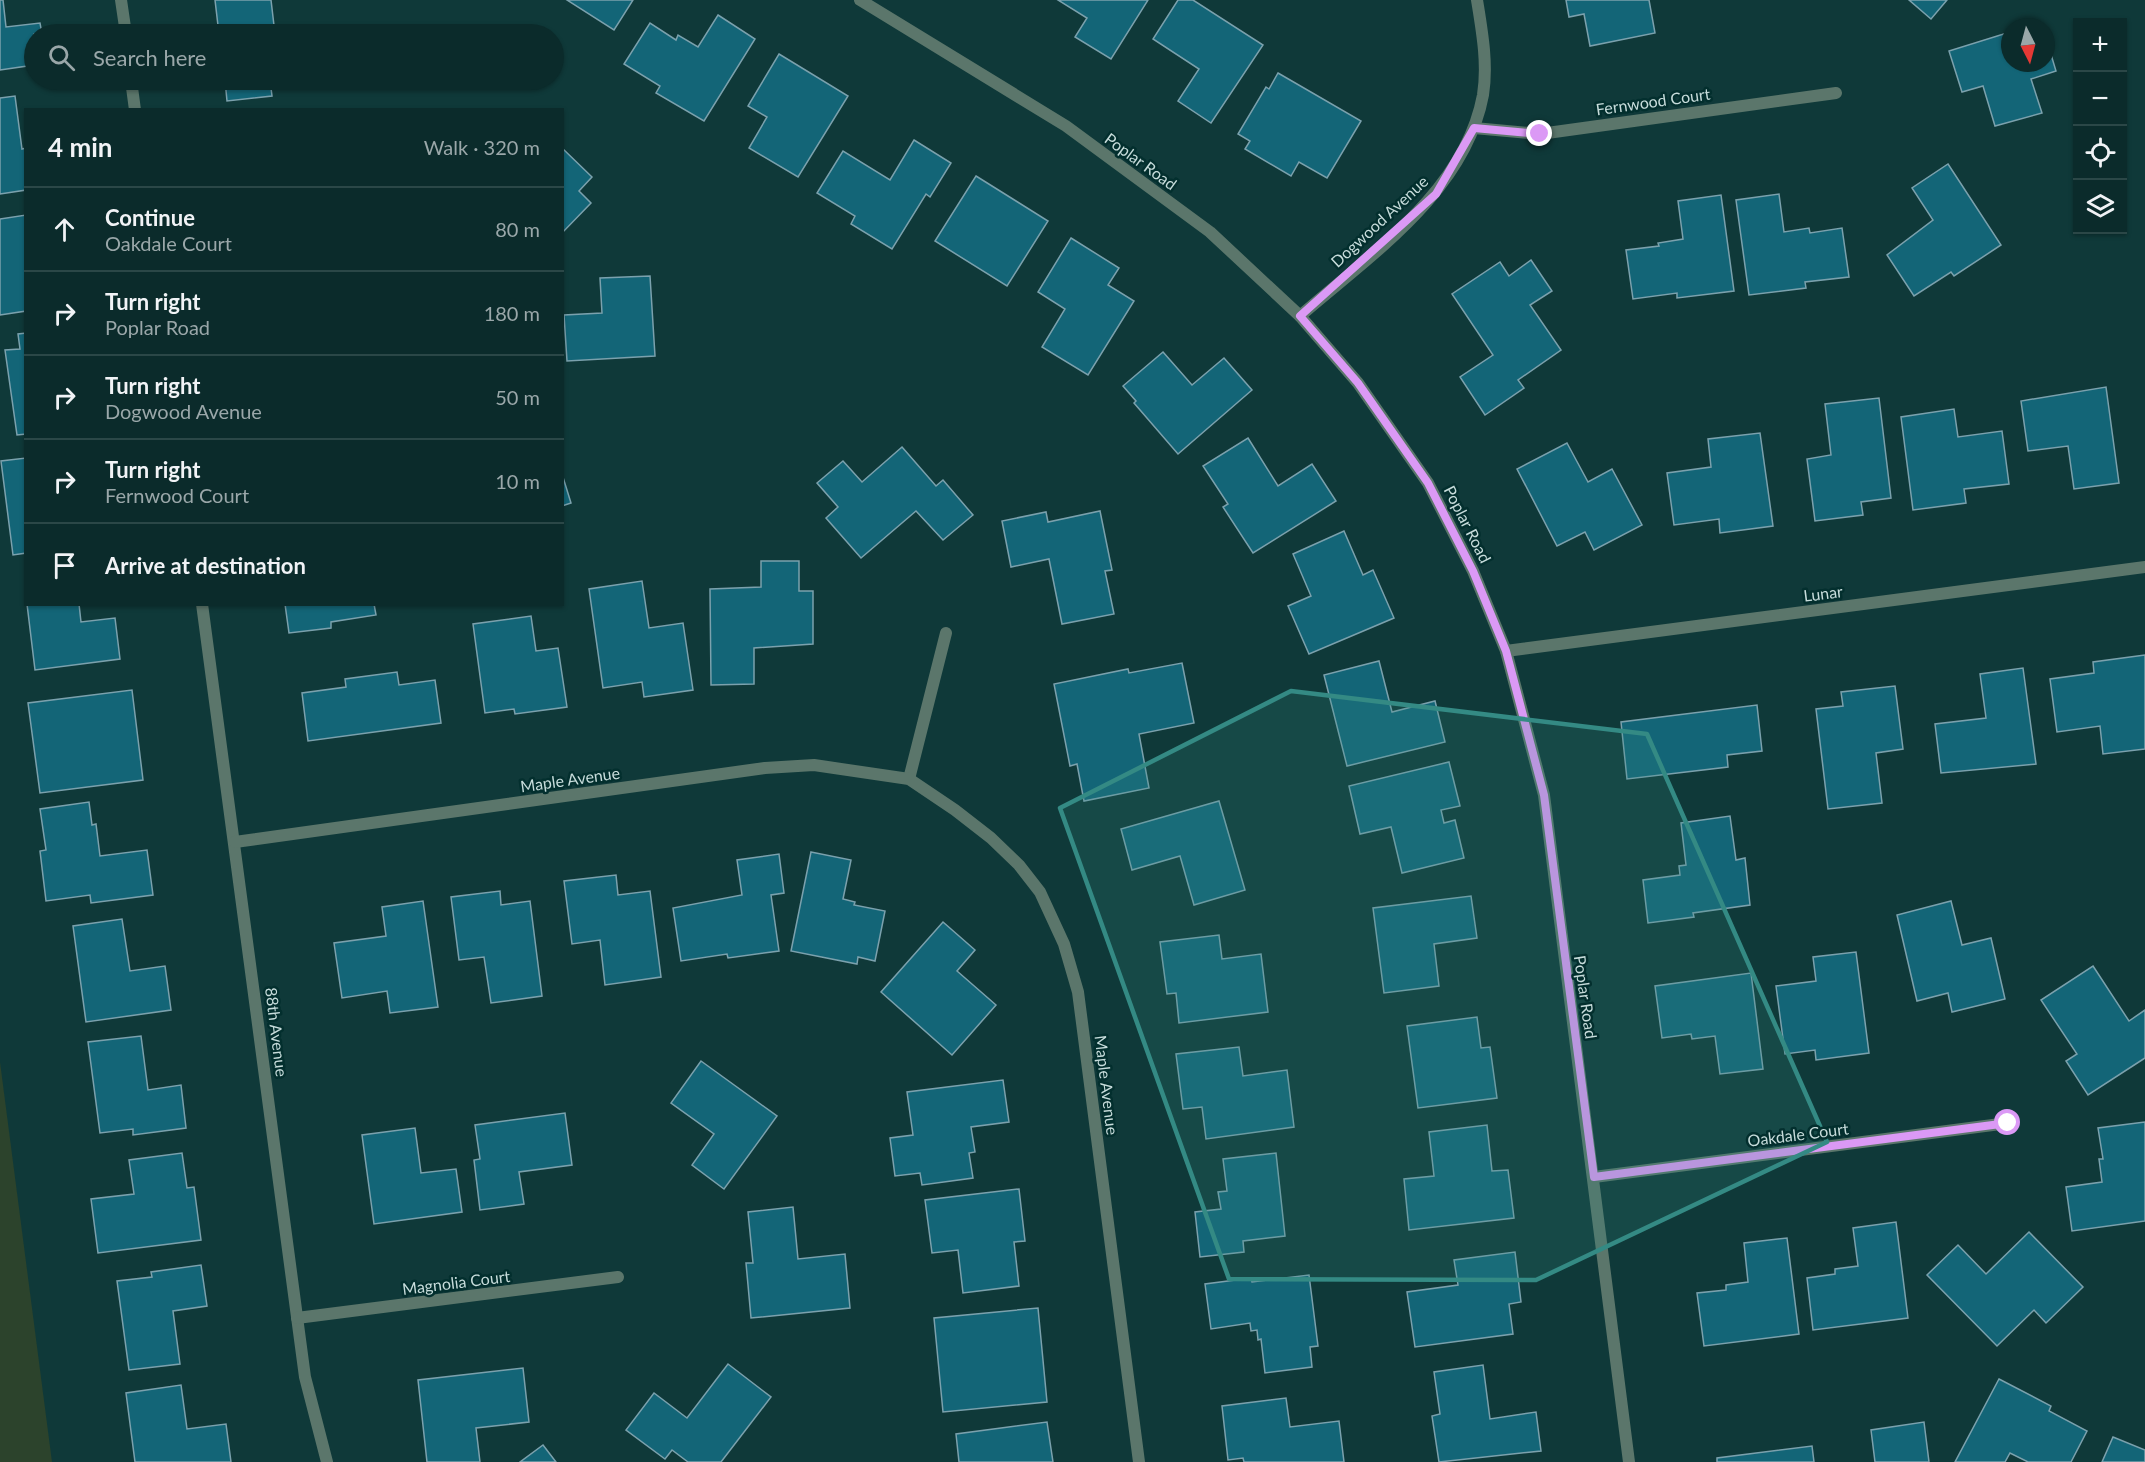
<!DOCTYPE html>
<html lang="en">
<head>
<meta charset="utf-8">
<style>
  body { margin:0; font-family:Lato,sans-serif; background:#193737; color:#f1f3f6 }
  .controls { position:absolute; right:18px; top:18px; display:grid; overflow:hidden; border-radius:0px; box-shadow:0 2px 4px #0004 }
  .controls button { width:54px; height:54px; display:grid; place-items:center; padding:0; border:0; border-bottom:2px solid #2b4747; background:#0b2b2b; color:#f1f3f6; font:30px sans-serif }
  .compass { position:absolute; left:2001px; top:18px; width:54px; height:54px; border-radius:50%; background:#0b2b2b; box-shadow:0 2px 4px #0004; rotate:174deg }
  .stop { position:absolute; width:18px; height:18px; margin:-14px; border:4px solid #db99f5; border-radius:50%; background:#fff }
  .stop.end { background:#db99f5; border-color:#fff; box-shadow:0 2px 6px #0008 }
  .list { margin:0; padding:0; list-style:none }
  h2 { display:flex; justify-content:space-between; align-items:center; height:78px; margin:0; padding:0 24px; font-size:26px }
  h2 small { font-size:20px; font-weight:400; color:#9aa7a9 }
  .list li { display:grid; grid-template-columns:39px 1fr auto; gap:18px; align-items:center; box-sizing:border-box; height:84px; padding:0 24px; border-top:2px solid #2b4747 }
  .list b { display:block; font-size:22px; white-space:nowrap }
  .list p { margin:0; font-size:20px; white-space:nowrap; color:#9aa7a9 }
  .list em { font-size:20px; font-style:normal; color:#9aa7a9 }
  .icon { flex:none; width:33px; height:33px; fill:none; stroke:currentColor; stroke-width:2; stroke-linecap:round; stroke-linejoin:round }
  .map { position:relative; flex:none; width:2145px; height:1462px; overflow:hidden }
  .search { position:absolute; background:#0b2b2b; box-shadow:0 2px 4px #0004; left:24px; top:24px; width:540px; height:66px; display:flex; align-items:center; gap:15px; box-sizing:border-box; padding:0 21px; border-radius:33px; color:#9aa7a9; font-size:22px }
  .panel { position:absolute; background:#0b2b2b; box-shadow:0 2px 4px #0004; left:24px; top:108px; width:540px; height:498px; border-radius:0px }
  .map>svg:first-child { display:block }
</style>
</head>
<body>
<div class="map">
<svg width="2145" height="1462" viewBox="0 0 2145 1462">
  <rect width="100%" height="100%" fill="#0f3939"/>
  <polygon fill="#2c432c" points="0,1062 52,1462 0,1462"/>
  <g fill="#136577" stroke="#7ba1ad" stroke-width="1.5">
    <polygon points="0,0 3,0 6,27 40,23 42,34 34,34 34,65 0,70"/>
    <polygon points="215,0 271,0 275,34 219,34"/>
    <polygon points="567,0 633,0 614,30"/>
    <polygon points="1058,0 1148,0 1111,59 1075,37 1087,18"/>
    <polygon points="1178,0 1193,0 1263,45 1211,123 1178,101 1199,69 1153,39"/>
    <polygon points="1566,0 1649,0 1655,33 1590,46 1584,14 1569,17"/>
    <polygon points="1909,0 1947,0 1931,19"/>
    <polygon points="718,15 755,39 704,121 656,93 660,86 624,64 650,23 676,40 678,35 698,47"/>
    <polygon points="2010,32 2010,63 2046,63 2046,38 2056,71 2031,79 2042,113 1995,126 1983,86 1962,92 1949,51"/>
    <polygon points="779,54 848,96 798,177 749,148 767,117 748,106"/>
    <polygon points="1278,73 1361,121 1327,178 1299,162 1291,176 1245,149 1250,141 1238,134 1266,87 1269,89"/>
    <polygon points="225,80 270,80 272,96 227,101"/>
    <polygon points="15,96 22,149 26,148 26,190 0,194 0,98"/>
    <polygon points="914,140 951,163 930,197 926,194 892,249 851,224 855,216 817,193 843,151 890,180"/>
    <polygon points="562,148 592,177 579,191 591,203 562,233"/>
    <polygon points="1948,164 2001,245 1954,276 1951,272 1914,296 1887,255 1933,220 1912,188"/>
    <polygon points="976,176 1048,221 1007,286 935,241"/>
    <polygon points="1779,194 1784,232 1809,228 1810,233 1842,228 1849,277 1805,282 1806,288 1749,295 1736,200"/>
    <polygon points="1721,195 1734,291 1677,298 1677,293 1633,299 1626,250 1659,246 1658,243 1683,239 1678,201"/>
    <polygon points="26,215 26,311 0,315 0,219"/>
    <polygon points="1071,238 1119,268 1108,285 1134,301 1088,375 1042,347 1065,309 1038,292"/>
    <polygon points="1531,260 1552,291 1530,305 1561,350 1518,380 1524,388 1485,415 1460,377 1493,355 1452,294 1500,262 1509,276"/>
    <polygon points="650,276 655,356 567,361 564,315 602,313 600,278"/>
    <polygon points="26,333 26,434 17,435 5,350 20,349 18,334"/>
    <polygon points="1163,352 1192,385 1224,358 1252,390 1178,454 1134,403 1136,401 1123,386"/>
    <polygon points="2106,387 2119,483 2074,489 2068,446 2028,451 2021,401"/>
    <polygon points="1879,398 1891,498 1861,502 1863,515 1815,521 1807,459 1831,455 1825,404"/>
    <polygon points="1954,409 1958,437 2002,431 2009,484 1964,489 1966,503 1913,510 1901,417"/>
    <polygon points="1760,433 1773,526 1720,533 1719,519 1674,525 1667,473 1711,467 1708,439"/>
    <polygon points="1248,438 1278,486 1312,464 1336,501 1253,553 1223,507 1228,504 1203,466"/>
    <polygon points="1567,443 1588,482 1612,469 1642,525 1594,550 1585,532 1557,546 1517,469"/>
    <polygon points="902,447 936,486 943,480 973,515 943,540 916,511 861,558 826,518 838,507 817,483 843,461 862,482"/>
    <polygon points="26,458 26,553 13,555 1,461"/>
    <polygon points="562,474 571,503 562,506"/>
    <polygon points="1100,511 1112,570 1105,571 1114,614 1062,624 1049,559 1011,567 1002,521 1046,512 1048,522"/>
    <polygon points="1344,531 1363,575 1373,570 1394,618 1309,654 1288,606 1311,596 1293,554"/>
    <polygon points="761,561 799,561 799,591 813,591 813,644 754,648 754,684 711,685 710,589 761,587"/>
    <polygon points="642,581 649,628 683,623 693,690 644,697 642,682 603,688 589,589"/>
    <polygon points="27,604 79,604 81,622 115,618 120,659 35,670"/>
    <polygon points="285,604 374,604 376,615 331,622 331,628 289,633"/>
    <polygon points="531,616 536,651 558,648 567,707 515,714 514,709 485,713 473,624"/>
    <polygon points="2145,655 2145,749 2103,754 2100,726 2057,732 2050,679 2094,673 2093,662"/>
    <polygon points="1379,661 1392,712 1435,701 1445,742 1347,766 1324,675"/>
    <polygon points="1182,663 1194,723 1139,734 1149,788 1084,801 1077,764 1070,766 1054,684 1128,669 1129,673"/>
    <polygon points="2023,668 2036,764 1941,773 1935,724 1986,718 1980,674"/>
    <polygon points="397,672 399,685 435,680 441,723 308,741 302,693 346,687 345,679"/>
    <polygon points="1895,686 1903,749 1876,753 1882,803 1828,809 1816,709 1843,706 1841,692"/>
    <polygon points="132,690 143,780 40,793 28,703"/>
    <polygon points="1757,705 1762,751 1727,755 1728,767 1627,779 1621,722"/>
    <polygon points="1449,762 1460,806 1441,810 1444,823 1455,820 1464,858 1402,873 1391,827 1360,834 1349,786"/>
    <polygon points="1219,801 1245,890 1194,905 1180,856 1132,870 1121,829"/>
    <polygon points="89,802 92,825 96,824 100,856 147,850 153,895 91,903 90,895 46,901 40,851 46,850 40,809"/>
    <polygon points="1730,816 1736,860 1745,858 1750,905 1693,913 1694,917 1648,923 1643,880 1680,875 1679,866 1686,865 1681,823"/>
    <polygon points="811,852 851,860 843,899 855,902 854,905 885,911 875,961 858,957 857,964 791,951"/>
    <polygon points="779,854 784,893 771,895 779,951 728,958 727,954 681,961 673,908 742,895 737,860"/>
    <polygon points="616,875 618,895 650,891 661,977 605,985 600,940 572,944 564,881"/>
    <polygon points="500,891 501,905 530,901 542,996 491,1003 484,957 459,960 451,897"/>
    <polygon points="1471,896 1477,938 1434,944 1439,986 1384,993 1373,908"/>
    <polygon points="423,901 438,1007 390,1013 387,991 342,998 334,943 386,936 382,907"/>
    <polygon points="1951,901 1962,945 1991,938 2005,999 1952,1012 1948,993 1917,1001 1897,915"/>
    <polygon points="122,919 130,971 165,966 171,1010 86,1022 73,926"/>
    <polygon points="943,922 975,950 957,971 996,1005 952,1055 881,992"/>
    <polygon points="1219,935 1222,959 1261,954 1268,1012 1179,1023 1176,993 1167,994 1160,942"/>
    <polygon points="1856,952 1869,1053 1816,1060 1815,1050 1785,1054 1776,986 1816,981 1813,957"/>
    <polygon points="2093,966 2129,1021 2145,1010 2145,1058 2088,1095 2066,1061 2077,1054 2041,1000"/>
    <polygon points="1751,973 1763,1069 1720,1074 1715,1036 1692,1039 1691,1034 1662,1038 1655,986"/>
    <polygon points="1477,1017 1481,1048 1490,1047 1497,1098 1418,1108 1407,1026"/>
    <polygon points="141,1036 148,1090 181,1085 186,1128 133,1135 133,1129 100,1133 88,1042"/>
    <polygon points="1239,1047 1243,1076 1287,1070 1294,1127 1206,1139 1202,1107 1183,1109 1176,1054"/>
    <polygon points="701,1061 777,1116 724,1189 692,1165 714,1134 671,1103"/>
    <polygon points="1003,1080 1009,1122 971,1127 975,1152 969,1153 973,1178 922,1185 920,1173 895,1176 890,1138 913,1135 907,1092"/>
    <polygon points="565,1113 572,1165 519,1172 524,1204 480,1210 474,1160 480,1159 475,1125"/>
    <polygon points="2145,1122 2145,1221 2072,1231 2066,1187 2102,1182 2099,1159 2103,1159 2098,1128"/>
    <polygon points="1487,1125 1492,1171 1508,1170 1514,1218 1409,1230 1404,1179 1434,1176 1429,1132"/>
    <polygon points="415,1128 421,1173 456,1169 462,1212 374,1224 362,1135"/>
    <polygon points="182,1153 187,1188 194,1187 201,1240 98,1253 91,1199 134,1194 129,1160"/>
    <polygon points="1276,1153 1285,1236 1243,1241 1244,1252 1200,1257 1195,1212 1221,1209 1218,1192 1227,1191 1223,1159"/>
    <polygon points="1019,1189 1025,1241 1014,1242 1019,1286 963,1293 958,1250 932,1253 925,1200"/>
    <polygon points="793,1207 798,1259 845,1254 850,1308 751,1318 746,1263 753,1263 748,1212"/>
    <polygon points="1896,1222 1908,1318 1813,1330 1807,1278 1835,1274 1835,1269 1858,1266 1853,1228"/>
    <polygon points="2029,1232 2083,1287 2046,1323 2034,1310 1997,1346 1927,1275 1958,1245 1986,1274"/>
    <polygon points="1787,1238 1799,1334 1704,1346 1697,1293 1726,1290 1726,1285 1748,1282 1744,1243"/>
    <polygon points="1515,1252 1521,1302 1509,1304 1513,1334 1415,1347 1407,1292 1458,1285 1454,1260"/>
    <polygon points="201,1265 207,1306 173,1311 180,1364 129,1370 117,1281 152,1277 151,1272"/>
    <polygon points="1309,1275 1318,1346 1310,1347 1312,1367 1265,1373 1261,1339 1258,1340 1257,1330 1251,1331 1250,1323 1211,1329 1205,1284 1251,1278 1252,1282"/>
    <polygon points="1038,1308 1047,1402 943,1412 934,1318"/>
    <polygon points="728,1364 771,1397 721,1462 688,1462 672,1450 665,1459 626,1430 654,1393 687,1418"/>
    <polygon points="1483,1365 1490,1419 1536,1412 1541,1451 1439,1462 1432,1416 1440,1414 1434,1372"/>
    <polygon points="523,1368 529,1422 476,1428 480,1462 427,1462 418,1380"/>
    <polygon points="1999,1379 2051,1406 2049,1411 2087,1431 2071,1462 2028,1462 2010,1453 2005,1462 1955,1462"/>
    <polygon points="181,1385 187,1429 226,1424 231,1462 135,1462 126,1393"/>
    <polygon points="1286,1398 1290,1427 1339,1421 1344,1462 1244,1462 1243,1458 1228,1460 1222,1406"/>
    <polygon points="1047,1422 1053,1462 959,1462 956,1434"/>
    <polygon points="1924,1422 1929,1462 1875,1462 1871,1430"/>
    <polygon points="2113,1437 2145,1450 2145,1462 2102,1462"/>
    <polygon points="543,1445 556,1462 520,1462"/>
    <polygon points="1812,1446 1814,1462 1717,1462 1717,1458"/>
  </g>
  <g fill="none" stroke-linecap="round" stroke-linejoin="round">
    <g stroke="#5b766b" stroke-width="12">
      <polyline points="121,0 126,34"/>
      <polyline points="860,0 1066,126 1210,232 1300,316 1358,383 1428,483 1473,571 1506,651 1544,795 1629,1462"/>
      <polyline points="131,80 135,110"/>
      <polyline points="1474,128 1540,134 1836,93"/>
      <path d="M1300,316C1370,255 1465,192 1483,95C1488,64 1482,31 1477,0"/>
      <polyline points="202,604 305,1377 327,1462"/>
      <polyline points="1506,651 2145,567"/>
      <polyline points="909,779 946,633"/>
      <polyline points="235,842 765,768 814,765 909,779 955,810 991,838 1019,865 1040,892 1064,944 1078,992 1139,1462"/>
      <polyline points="1594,1177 2008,1123"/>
      <polyline points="297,1318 618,1277"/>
    </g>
  </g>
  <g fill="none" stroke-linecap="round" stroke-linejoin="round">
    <polyline stroke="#db99f5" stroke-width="8" points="1540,134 1474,128 1436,194 1300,316 1358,383 1428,483 1473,571 1506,651 1544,795 1594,1177 2008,1123"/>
  </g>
  <path fill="#348a84" fill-opacity="0.2" stroke="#348a84" stroke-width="4.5" stroke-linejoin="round" d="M1291,691L1647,734L1827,1142L1536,1280L1229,1279L1060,808Z"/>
  <g text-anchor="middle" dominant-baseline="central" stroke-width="5" stroke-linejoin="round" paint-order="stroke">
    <g font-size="16" fill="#c7dcdb" stroke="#032f2e">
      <text transform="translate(1653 101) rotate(-8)">Fernwood Court</text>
      <text transform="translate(1141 161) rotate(36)">Poplar Road</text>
      <text transform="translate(1379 221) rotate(-43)">Dogwood Avenue</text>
      <text transform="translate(1468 524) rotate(63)">Poplar Road</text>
      <text transform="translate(1823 593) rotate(-7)">Lunar</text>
      <text transform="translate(570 779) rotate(-8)">Maple Avenue</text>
      <text transform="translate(1586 997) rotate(82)">Poplar Road</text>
      <text transform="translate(277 1032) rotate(83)">88th Avenue</text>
      <text transform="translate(1107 1085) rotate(83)">Maple Avenue</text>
      <text transform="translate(1798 1134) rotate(-7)">Oakdale Court</text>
      <text transform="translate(456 1282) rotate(-7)">Magnolia Court</text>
    </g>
  </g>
</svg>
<div class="controls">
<button>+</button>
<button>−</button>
<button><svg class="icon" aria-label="locate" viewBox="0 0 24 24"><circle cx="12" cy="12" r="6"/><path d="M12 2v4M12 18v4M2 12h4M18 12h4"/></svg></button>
<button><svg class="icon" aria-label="layers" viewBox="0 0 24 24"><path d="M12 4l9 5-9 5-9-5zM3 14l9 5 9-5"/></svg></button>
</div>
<svg class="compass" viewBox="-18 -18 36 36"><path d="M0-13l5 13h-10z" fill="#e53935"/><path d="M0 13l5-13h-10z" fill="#9aa7a9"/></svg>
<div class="stop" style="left:2008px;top:1123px"></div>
<div class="stop end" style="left:1540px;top:134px"></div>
<div class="search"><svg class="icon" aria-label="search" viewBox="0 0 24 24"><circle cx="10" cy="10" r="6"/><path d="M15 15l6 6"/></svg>Search here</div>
<section class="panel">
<h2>4 min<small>Walk · 320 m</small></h2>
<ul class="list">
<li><svg class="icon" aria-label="ahead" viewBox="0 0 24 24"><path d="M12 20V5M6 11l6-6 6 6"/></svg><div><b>Continue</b><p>Oakdale Court</p></div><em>80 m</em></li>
<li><svg class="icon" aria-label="right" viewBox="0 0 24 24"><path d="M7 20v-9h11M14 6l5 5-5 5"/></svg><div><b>Turn right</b><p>Poplar Road</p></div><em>180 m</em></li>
<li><svg class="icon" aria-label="right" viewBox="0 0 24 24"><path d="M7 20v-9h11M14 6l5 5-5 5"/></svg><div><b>Turn right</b><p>Dogwood Avenue</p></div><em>50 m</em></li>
<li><svg class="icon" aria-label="right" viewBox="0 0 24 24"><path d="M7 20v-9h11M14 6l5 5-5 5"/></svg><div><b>Turn right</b><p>Fernwood Court</p></div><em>10 m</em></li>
<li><svg class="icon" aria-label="arrive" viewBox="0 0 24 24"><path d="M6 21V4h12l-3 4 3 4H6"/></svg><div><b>Arrive at destination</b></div></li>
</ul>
</section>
</div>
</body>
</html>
